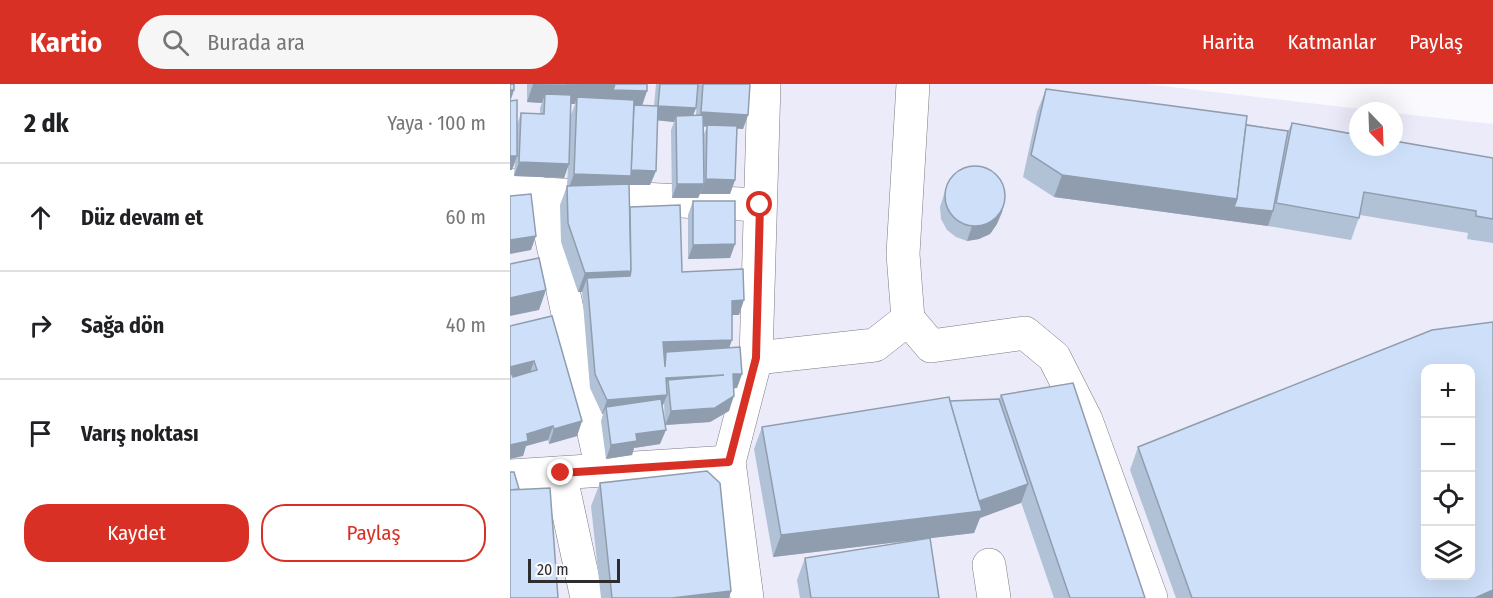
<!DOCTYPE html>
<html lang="tr">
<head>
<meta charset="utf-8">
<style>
  body { margin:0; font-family:"Fira Sans Condensed",sans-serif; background:#f6f6f6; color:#202124 }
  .controls { position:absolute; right:18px; bottom:18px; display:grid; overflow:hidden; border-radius:12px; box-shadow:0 6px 24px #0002 }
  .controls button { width:54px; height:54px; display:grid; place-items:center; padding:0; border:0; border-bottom:2px solid #e0e0e0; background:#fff; color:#202124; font:30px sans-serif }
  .compass { position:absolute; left:839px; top:18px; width:54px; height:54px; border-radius:50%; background:#fff; box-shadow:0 6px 24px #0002; rotate:157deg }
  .scale { position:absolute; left:18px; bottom:15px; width:92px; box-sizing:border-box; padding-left:6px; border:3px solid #2d2d30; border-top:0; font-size:16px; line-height:21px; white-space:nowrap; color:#2d2d30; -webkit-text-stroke:4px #faf9fe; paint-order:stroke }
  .stop { position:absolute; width:18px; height:18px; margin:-14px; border:4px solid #d93025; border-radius:50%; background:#fff }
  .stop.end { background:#d93025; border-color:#fff; box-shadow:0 2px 6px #0008 }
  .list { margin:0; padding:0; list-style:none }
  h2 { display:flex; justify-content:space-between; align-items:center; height:78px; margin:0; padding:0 24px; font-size:26px }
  h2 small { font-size:20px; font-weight:400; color:#757577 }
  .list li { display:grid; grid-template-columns:39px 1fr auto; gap:18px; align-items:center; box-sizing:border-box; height:108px; padding:0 24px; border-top:2px solid #e0e0e0 }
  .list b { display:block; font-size:22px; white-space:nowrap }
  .list em { font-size:20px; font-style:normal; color:#757577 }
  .actions { display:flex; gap:12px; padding:18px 24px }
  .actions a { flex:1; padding:14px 0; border:2px solid #d93025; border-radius:24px; text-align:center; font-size:21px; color:#d93025 }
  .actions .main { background:#d93025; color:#fff }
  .icon { flex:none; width:33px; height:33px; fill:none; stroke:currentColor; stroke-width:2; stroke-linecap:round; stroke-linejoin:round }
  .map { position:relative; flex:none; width:983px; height:514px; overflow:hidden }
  header { display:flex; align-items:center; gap:36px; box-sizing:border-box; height:84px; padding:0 30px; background:#d93025; color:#fff }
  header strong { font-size:28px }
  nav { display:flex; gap:33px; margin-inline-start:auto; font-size:21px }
  .search { width:420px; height:54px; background:#f6f6f6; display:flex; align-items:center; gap:15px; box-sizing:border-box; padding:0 21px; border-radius:33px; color:#757577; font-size:22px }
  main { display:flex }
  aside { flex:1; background:#fff }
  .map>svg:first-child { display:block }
</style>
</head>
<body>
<header>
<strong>Kartio</strong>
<div class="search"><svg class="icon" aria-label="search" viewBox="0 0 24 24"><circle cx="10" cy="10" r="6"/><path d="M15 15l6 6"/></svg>Burada ara</div>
<nav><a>Harita</a><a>Katmanlar</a><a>Paylaş</a></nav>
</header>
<main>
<aside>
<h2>2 dk<small>Yaya · 100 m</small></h2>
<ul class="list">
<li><svg class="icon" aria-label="ahead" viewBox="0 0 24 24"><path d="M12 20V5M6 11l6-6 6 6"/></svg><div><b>Düz devam et</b></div><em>60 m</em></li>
<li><svg class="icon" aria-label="right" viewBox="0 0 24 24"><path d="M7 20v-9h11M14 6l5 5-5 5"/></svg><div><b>Sağa dön</b></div><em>40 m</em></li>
<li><svg class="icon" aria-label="arrive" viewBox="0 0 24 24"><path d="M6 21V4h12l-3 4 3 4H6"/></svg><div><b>Varış noktası</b></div></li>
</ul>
<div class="actions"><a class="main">Kaydet</a><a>Paylaş</a></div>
</aside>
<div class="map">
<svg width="983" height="514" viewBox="0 0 983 514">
  <rect width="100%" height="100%" fill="#faf9fe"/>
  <path fill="#ecebfa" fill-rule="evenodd" d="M0,0H636L868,27H848V63H884V29L983,40V514H0ZM916,284H960V492H916Z"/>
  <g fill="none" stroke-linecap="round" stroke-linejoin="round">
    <defs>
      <g id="minor">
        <polyline points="0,101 32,110 250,121"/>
        <polyline points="32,110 92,386"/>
        <polyline points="398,235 393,170 403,0"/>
        <polyline points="246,274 365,261 398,235 421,262 515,249 544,273 576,336 641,514"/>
        <polyline points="50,389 77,514"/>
        <polyline points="0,392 219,378"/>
        <polyline points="479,481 484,514"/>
        <polyline points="237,514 219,378 246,274 254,0"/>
      </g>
    </defs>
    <use href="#minor" stroke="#7b7a81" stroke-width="34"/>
    <use href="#minor" stroke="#fff" stroke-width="33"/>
  </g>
  <g fill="#b1c1d6" fill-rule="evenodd">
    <path d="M0,0L4,6L0,17L7,41L11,29L30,30V24L32,19L17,18V0H137L132,21L144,22L146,0H188L186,24L183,31H186L188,0H240L238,31L233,45L227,44L225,96L220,110H190L191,108L188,114H162L161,46L164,38L147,36L146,87L140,101H119L120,123L172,188L229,231H222L219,264L232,290L227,304H224L219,327L200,338L155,341L154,319L152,323L150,360L124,364L122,371L96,375L91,337L93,330H92L80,304L72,208H68L51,158L50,121L57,102L58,82L54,94L4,92L5,78L2,86H0ZM61,20H65L61,31ZM193,42L197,43L193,52Z"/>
    <polygon points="536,5 778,47 782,39 983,74 983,159 957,155 958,149 850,131 841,156 758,142 544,113 513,93 527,28"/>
    <polygon points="438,98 487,140 480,150 469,155 457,157 446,153 437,146 431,135 430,123"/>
    <polygon points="183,117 225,160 220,174 178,175 178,131"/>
    <polygon points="0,242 72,337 67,352 39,360 38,356 16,362 13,372"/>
    <polygon points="491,311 635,514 544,514 511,418 470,434 464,449 420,454 429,514 290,514 287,496 295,474 405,456 263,473 244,365 252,343 440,317 489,315"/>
    <polygon points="628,363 983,514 666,514 620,386"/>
    <polygon points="90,399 221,507 219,514 91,514 81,422"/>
  </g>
  <g fill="#909dae">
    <polygon points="23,0 105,1 137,7 132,22 67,20 67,13 65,20 35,19 35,10 32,19 17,18"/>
    <polygon points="0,6 4,6 0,18"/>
    <polygon points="148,22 186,24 180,39 166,32 164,38 143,36"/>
    <polygon points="191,28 238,31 233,45 186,42"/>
    <polygon points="0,72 7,72 2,86 0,86"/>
    <polygon points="9,78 59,80 54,94 4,92"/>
    <polygon points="121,86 146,87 140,101 117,101 57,109 64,90"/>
    <polygon points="552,91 727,115 763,127 758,142 544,113"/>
    <polygon points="196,95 225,96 220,110 190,110"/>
    <polygon points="167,100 194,100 188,114 162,114"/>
    <polygon points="493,126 487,140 480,150 469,155 457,157 462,142"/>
    <polygon points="26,152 21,166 0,170 0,156"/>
    <polygon points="225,160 220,174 178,175 183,161"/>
    <polygon points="121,187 114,207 77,194 72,208 68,208 75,189"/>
    <polygon points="36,206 29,226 0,232 0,214"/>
    <polygon points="234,216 229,231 217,231 222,217"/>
    <polygon points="222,256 217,270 156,268 154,272 153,258"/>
    <polygon points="24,277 19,292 0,296 0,283"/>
    <polygon points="223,290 232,290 227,304 218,305"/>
    <polygon points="214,291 158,296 154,308 156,294"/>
    <polygon points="157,311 151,326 96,323 93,330 92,330 97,316"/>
    <polygon points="224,312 219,327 200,338 155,341 161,327"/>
    <polygon points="72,337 67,352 39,360 44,345"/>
    <polygon points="43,342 38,356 16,362 13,372 0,375 0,361 17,350"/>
    <polygon points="156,346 150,360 124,364 122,371 96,375 101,361 126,350"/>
    <polygon points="518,400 511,419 470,434 464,449 263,473 271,451 468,418"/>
    <polygon points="983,506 983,514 965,514"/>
    <polygon points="221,507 219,514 162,514"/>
  </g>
  <g fill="#cee0f9" stroke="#909dae" stroke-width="1.5" fill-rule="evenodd">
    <rect x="0" y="0" width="4" height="6"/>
    <polygon points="56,0 105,0 105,1"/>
    <polygon points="105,0 137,0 137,7 103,6"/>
    <polygon points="150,0 188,0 186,24 148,22 146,87 121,86 124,21 148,22"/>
    <polygon points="193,0 240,0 238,31 191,28"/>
    <polygon points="536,5 737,32 727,115 552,91 521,71"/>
    <polygon points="35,10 61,11 59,80 9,78 11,29 34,30"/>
    <polygon points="67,13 124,16 121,92 64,90"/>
    <polygon points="7,16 7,72 0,72 0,17"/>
    <polygon points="193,31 194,100 167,100 166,32"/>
    <polygon points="782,39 848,51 848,63 884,63 884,57 983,74 983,135 966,132 966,127 854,108 849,134 766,119"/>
    <polygon points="197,41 227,42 225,96 196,95"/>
    <polygon points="736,41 778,47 763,127 724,123 727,115"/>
    <circle cx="465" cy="112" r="30"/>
    <polygon points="119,100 121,187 75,189 58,139 57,102"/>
    <polygon points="21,110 26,152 0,156 0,112"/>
    <polygon points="183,117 225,117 225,160 183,161"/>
    <polygon points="170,121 172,188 233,185 234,216 222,217 222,256 153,258 155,283 156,268 230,263 232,290 223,290 224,312 205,324 161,327 158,296 214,291 156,294 157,311 97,316 85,290 77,194 120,192 121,187 120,123"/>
    <polygon points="29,174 36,206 0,214 0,180"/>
    <polygon points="42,232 72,337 44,345 43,342 17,350 18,357 0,361 0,291 3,290 3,293 27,286 24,277 0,283 0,242"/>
    <path d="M983,238V506L965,514H682L628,363L922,246ZM915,285H960V492H915Z"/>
    <polygon points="563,299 635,514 560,514 491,311"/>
    <polygon points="439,313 472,427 271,451 252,343"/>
    <polygon points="151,315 156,346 126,350 127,357 101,361 96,323"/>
    <polygon points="489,315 518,400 469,417 440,317"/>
    <polygon points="197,387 210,399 221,507 162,514 102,514 90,399"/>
    <polygon points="0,388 4,388 9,405 0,406"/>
    <polygon points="40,404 48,514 0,514 0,406"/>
    <polygon points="420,454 429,514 301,514 295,474"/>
  </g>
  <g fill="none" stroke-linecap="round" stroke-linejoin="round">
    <polyline stroke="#d93025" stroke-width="8" points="51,389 219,378 246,274 250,121"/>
  </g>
</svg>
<div class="controls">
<button>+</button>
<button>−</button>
<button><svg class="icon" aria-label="locate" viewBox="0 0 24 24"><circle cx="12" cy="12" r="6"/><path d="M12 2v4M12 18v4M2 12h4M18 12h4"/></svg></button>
<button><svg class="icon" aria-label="layers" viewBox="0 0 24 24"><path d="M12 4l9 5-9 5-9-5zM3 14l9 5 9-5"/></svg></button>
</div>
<svg class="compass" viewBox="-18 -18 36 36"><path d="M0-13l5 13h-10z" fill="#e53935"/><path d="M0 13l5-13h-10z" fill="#757577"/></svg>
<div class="scale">20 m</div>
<div class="stop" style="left:250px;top:121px"></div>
<div class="stop end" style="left:51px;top:389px"></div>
</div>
</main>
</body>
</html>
